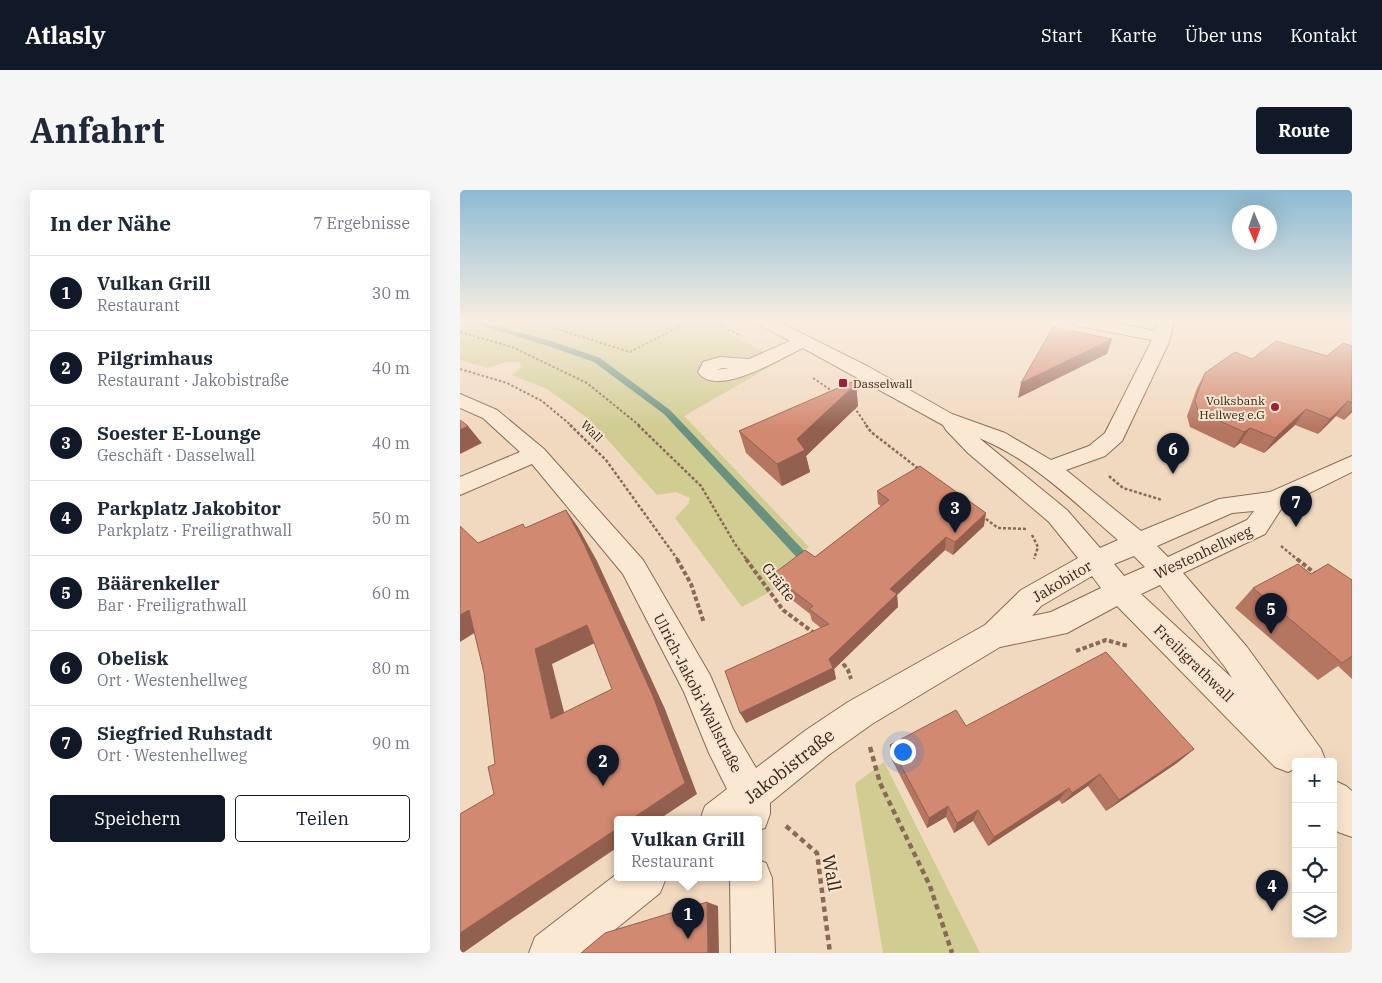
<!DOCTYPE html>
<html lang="de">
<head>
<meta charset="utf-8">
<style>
  body { margin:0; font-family:"IBM Plex Serif",serif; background:#f6f6f7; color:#1f2937 }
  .controls { position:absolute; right:15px; bottom:15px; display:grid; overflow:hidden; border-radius:5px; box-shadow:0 5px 20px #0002 }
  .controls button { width:45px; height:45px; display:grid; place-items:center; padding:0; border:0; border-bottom:1px solid #e0e1e3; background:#fff; color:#1f2937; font:25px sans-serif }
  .compass { position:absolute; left:772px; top:15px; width:45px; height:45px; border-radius:50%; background:#fff; box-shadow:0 5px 20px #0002; rotate:178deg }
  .you { position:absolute; left:442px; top:561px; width:18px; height:18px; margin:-12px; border:4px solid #fff; border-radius:50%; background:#1a73e8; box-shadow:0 0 0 8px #1a73e833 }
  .badge { display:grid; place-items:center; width:32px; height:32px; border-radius:50%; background:#111827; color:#fff; font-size:16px; font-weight:700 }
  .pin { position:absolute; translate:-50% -41px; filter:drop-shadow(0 1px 2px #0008) }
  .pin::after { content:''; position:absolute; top:26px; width:18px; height:15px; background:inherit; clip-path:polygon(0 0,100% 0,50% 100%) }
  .popup { position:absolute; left:154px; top:626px; width:148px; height:65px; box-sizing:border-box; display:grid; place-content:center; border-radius:5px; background:#fff; filter:drop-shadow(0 1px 4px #0005); font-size:16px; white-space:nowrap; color:#747a83 }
  .popup b { font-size:19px; color:#1f2937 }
  .popup::after { content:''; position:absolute; left:50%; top:100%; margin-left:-10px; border:10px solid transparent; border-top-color:#fff }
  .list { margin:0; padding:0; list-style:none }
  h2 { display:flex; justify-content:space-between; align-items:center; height:65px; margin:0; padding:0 20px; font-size:21px }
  h2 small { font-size:16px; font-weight:400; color:#747a83 }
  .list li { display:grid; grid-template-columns:32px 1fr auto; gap:15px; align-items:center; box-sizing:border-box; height:75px; padding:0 20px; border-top:1px solid #e0e1e3 }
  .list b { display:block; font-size:19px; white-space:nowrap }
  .list p { margin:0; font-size:16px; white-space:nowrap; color:#747a83 }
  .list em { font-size:16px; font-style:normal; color:#747a83 }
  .actions { display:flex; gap:10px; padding:15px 20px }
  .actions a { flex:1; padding:11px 0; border:1px solid #111827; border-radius:5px; text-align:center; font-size:18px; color:#111827 }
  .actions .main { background:#111827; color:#fff }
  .icon { flex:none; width:28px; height:28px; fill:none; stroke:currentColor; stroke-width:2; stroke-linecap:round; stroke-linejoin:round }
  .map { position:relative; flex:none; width:892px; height:763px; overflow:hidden; border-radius:5px }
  header { display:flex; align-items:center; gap:30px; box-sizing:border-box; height:70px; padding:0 25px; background:#111827; color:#fff }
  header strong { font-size:24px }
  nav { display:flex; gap:28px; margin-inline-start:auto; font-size:18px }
  .intro { display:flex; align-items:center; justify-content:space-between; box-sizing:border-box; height:120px; padding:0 30px }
  h1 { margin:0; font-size:35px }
  .button { padding:12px 22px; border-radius:5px; background:#111827; color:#fff; font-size:18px; font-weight:700 }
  main { display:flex; gap:30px; padding:0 30px }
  aside { flex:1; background:#fff; border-radius:5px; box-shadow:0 5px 20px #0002 }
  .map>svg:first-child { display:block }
</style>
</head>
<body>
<header>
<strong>Atlasly</strong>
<nav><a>Start</a><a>Karte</a><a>Über uns</a><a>Kontakt</a></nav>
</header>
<div class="intro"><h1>Anfahrt</h1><a class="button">Route</a></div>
<main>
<aside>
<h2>In der Nähe<small>7 Ergebnisse</small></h2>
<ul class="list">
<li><span class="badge">1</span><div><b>Vulkan Grill</b><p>Restaurant</p></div><em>30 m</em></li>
<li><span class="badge">2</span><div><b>Pilgrimhaus</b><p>Restaurant · Jakobistraße</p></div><em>40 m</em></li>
<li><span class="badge">3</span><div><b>Soester E-Lounge</b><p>Geschäft · Dasselwall</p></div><em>40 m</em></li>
<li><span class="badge">4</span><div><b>Parkplatz Jakobitor</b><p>Parkplatz · Freiligrathwall</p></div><em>50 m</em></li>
<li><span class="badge">5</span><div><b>Bäärenkeller</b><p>Bar · Freiligrathwall</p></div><em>60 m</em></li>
<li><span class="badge">6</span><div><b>Obelisk</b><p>Ort · Westenhellweg</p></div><em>80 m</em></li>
<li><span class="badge">7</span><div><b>Siegfried Ruhstadt</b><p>Ort · Westenhellweg</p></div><em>90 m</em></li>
</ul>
<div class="actions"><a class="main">Speichern</a><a>Teilen</a></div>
</aside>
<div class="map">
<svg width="892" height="763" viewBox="0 0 892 763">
  <rect width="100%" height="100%" fill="#f1d9bf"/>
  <g fill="#d0cc92">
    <polygon points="0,131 274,131 261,139 320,171 224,226 349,357 306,389 317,398 282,417 215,328 229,313 230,308 216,302 197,305 130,230 87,199 52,185 61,177 60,172 46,172 27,178 0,170"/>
    <polygon points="424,572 520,763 423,763 395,594"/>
  </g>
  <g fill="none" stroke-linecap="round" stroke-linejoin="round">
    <polygon fill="#699180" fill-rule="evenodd" points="7,131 18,131 94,152 140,168 210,220 350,367 352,370 350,373 342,373 204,224 134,172 88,156"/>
    <defs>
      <g id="minor">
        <path d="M296,131H317L409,177L492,224L545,243L591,270L629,256L645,243L692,150L618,136L612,134L610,131H645L695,141L698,131H714L709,152L662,251L645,266L606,280L681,341L759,309L810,302L892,266V282L823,316L805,344L723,383L787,457L861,559L866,572H836V585L832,580L828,582L815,577L657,416L607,443L540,457L412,534L370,564L310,613V624L305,638L298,640V630H240L245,616L267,599L249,563L224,502L163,384L72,274L0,305V287L60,262L23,228L0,218V204L37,220L84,259L183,370L250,485L273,539L296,578L346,540L388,512L525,435L561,400L618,368L589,332L508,263L486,240L483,235L343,158C321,168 256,209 238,182L243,172L260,167L289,169L330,151L298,134ZM262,178H269L257,180ZM519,248C573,270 615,313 658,350L640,358L607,320ZM794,321L787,330L708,367L697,356L772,323ZM674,366L685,377L664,386L654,374ZM632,386L641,398L591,422L572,426L581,416ZM700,395L765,477L772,488L681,404Z"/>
        <polygon points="873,590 886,596 892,601 892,647 878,642 873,636"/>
        <polygon points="298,670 306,673 312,688 315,763 271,763 270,688 298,688"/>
        <polygon points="158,683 158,688 206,688 200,703 126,763 69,763 75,747"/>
      </g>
    </defs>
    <use href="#minor" stroke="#8b6956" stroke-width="2"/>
    <g stroke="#8b6956" stroke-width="2" stroke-dasharray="2.5 2" stroke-linecap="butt">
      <polyline points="71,131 170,162 230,131"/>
      <polyline points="260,131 260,135 281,146"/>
      <polyline points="0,142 52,157 127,193 180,236"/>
      <polyline points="0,179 47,193 82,211 112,236"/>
      <polyline points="353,188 375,203"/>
      <polyline points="394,217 407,236"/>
    </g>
    <g stroke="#8b6956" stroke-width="2.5" stroke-dasharray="3 2" stroke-linecap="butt">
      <polyline points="110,235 146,270 218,370"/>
      <polyline points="178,235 241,296 275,354 287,370"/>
      <polyline points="406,235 411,242 459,279"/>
      <polyline points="649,286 663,298 702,310"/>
      <polyline points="522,326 538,338 567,339"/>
      <polyline points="572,345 578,357 574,369"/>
      <polyline points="821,356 838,370"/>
    </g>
    <g stroke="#8b6956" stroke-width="4" stroke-dasharray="4.5 2.5" stroke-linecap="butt">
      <polyline points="217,369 231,394 244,433"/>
      <polyline points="286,369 323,420 354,443"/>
      <polyline points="837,369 857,385"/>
      <polyline points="616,461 646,450 668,456"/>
      <polyline points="379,468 388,480 391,489"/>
    </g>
    <g stroke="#8b6956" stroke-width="4.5" stroke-dasharray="5.5 4" stroke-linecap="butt">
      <polyline points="410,557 420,593 470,696 492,763"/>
      <polyline points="326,636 357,663 370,763"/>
    </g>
    <use href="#minor" fill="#fbe8d2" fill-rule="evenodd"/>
  </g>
  <g fill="#b57661">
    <polygon points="892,156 892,222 884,230 876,226 858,244 835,235 804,263 780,253 774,258 730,237 727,226 737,198 745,183 792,169 867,166"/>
    <polygon points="396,194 398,216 346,266 350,282 322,296 286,263 279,241"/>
    <polygon points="417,301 524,336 493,365 485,360 437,405 438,417 374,479 376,489 286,533 361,438 352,431 350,424 317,398 312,385 355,367 421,316 418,314"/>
    <polygon points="851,384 892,390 892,489 878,476 858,490 775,418 793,398"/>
    <polygon points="506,536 734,559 717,573 646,621 628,596 602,614 599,610 528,656 513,631 494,643 486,627 467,638 431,568 430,555"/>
  </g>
  <g fill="#93604f">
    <polygon points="652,149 647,164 558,208 561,193"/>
    <polygon points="396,194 398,216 346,266 350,282 322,296 317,274 337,249"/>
    <polygon points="888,211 876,226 858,244 870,229"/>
    <polygon points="846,219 835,235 804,263 815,248"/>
    <polygon points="892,220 892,222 884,230"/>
    <polygon points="8,236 22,253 0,264 0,240"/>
    <polygon points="790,238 780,253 774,258 784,242"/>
    <polygon points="106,320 118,337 137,371 205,519 237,604 198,630 170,630 225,593"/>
    <polygon points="526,323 524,336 493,365 495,352"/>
    <polygon points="486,347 485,360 437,405 438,417 374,479 376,489 286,533 280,523 369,469 430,399"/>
    <polygon points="9,420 27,435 0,452 0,425"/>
    <polygon points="127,435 141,450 92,474 109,542 91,529 75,459"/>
    <polygon points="734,559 717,573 646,621 659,610"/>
    <polygon points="640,584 628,596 602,614 612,603"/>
    <polygon points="609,598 599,610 528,656 534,647"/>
    <polygon points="488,616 486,627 467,638 469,628"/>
    <polygon points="518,620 513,631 494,643 497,633"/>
    <polygon points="158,638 158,657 53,728 3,763 0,763 0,743"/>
    <polygon points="247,712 258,716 259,763 248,763"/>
  </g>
  <g fill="#d28971" stroke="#93604f" fill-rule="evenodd">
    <polygon points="593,137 652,149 561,193"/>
    <polygon points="816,151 867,166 883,153 892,156 892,213 888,211 870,229 846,219 815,248 790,238 784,242 738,221 735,210 745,183 775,162 792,169"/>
    <polygon points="394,191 396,194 337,249 345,260 317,274 279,241"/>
    <polygon points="0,230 8,236 0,240"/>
    <polygon points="460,276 526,323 495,352 486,347 430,399 437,404 369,469 373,478 280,523 265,481 369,434 349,419 353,416 312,385 345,360 355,367 429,310 417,301"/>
    <path d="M106,320L124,354L193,506L225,593L170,630H158V638L0,743V624L34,604L28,577L35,574L24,483L9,420L0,425V336L18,353L63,334L65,338ZM127,435L152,499L91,529L75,459Z"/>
    <polygon points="838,374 851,384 868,374 892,390 892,466 882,473 793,398"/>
    <polygon points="646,462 734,559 659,610 640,584 612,603 609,598 534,647 518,620 497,633 488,616 469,628 430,555 496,520 506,536"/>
    <polygon points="247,712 248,763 121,763 145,743"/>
  </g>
  <linearGradient id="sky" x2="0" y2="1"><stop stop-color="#8cbad3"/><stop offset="0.55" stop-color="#f9eee2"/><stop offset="1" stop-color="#f9eee2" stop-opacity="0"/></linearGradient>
  <rect width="892" height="238" fill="url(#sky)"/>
  <g fill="#9e2137" stroke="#f8e5cf" stroke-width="2">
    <rect x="378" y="188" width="10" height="10" rx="2.5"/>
    <circle cx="815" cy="217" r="5"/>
  </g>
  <g text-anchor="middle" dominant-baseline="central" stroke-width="4" stroke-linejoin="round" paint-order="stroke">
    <g font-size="12" fill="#39251b" stroke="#f8e5cf" text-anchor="start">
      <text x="393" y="193">Dasselwall</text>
      <text x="805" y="210" text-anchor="end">Volksbank<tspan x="805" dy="14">Hellweg e.G</tspan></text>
    </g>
    <g font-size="12" fill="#39251b" stroke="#f8e5cf">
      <text transform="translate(132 241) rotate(45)">Wall</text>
    </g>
    <g font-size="15" fill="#39251b" stroke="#f8e5cf">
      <text transform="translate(743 362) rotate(-25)">Westenhellweg</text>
      <text transform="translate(602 391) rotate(-31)">Jakobitor</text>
      <text transform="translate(319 392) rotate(52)">Gräfte</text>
      <text transform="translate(734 473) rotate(44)">Freiligrathwall</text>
      <text transform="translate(238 503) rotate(63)">Ulrich-Jakobi-Wallstraße</text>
    </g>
    <g font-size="18" fill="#39251b" stroke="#f8e5cf">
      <text transform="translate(329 576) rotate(-38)">Jakobistraße</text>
      <text transform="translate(372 683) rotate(79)">Wall</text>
    </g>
  </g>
</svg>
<div class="controls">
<button>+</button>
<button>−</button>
<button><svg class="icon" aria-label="locate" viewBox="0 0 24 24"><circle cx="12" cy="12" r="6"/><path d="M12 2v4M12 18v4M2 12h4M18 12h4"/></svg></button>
<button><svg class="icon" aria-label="layers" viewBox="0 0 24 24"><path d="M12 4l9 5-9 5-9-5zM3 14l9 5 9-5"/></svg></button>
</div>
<svg class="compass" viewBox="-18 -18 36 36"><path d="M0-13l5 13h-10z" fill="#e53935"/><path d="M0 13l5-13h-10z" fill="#747a83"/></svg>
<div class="you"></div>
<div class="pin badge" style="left:228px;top:749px">1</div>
<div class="popup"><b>Vulkan Grill</b>Restaurant</div>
<div class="pin badge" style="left:143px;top:596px">2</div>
<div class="pin badge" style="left:495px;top:343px">3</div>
<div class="pin badge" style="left:812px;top:721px">4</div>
<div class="pin badge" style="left:811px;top:444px">5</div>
<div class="pin badge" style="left:713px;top:284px">6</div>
<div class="pin badge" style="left:836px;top:337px">7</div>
</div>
</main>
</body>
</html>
